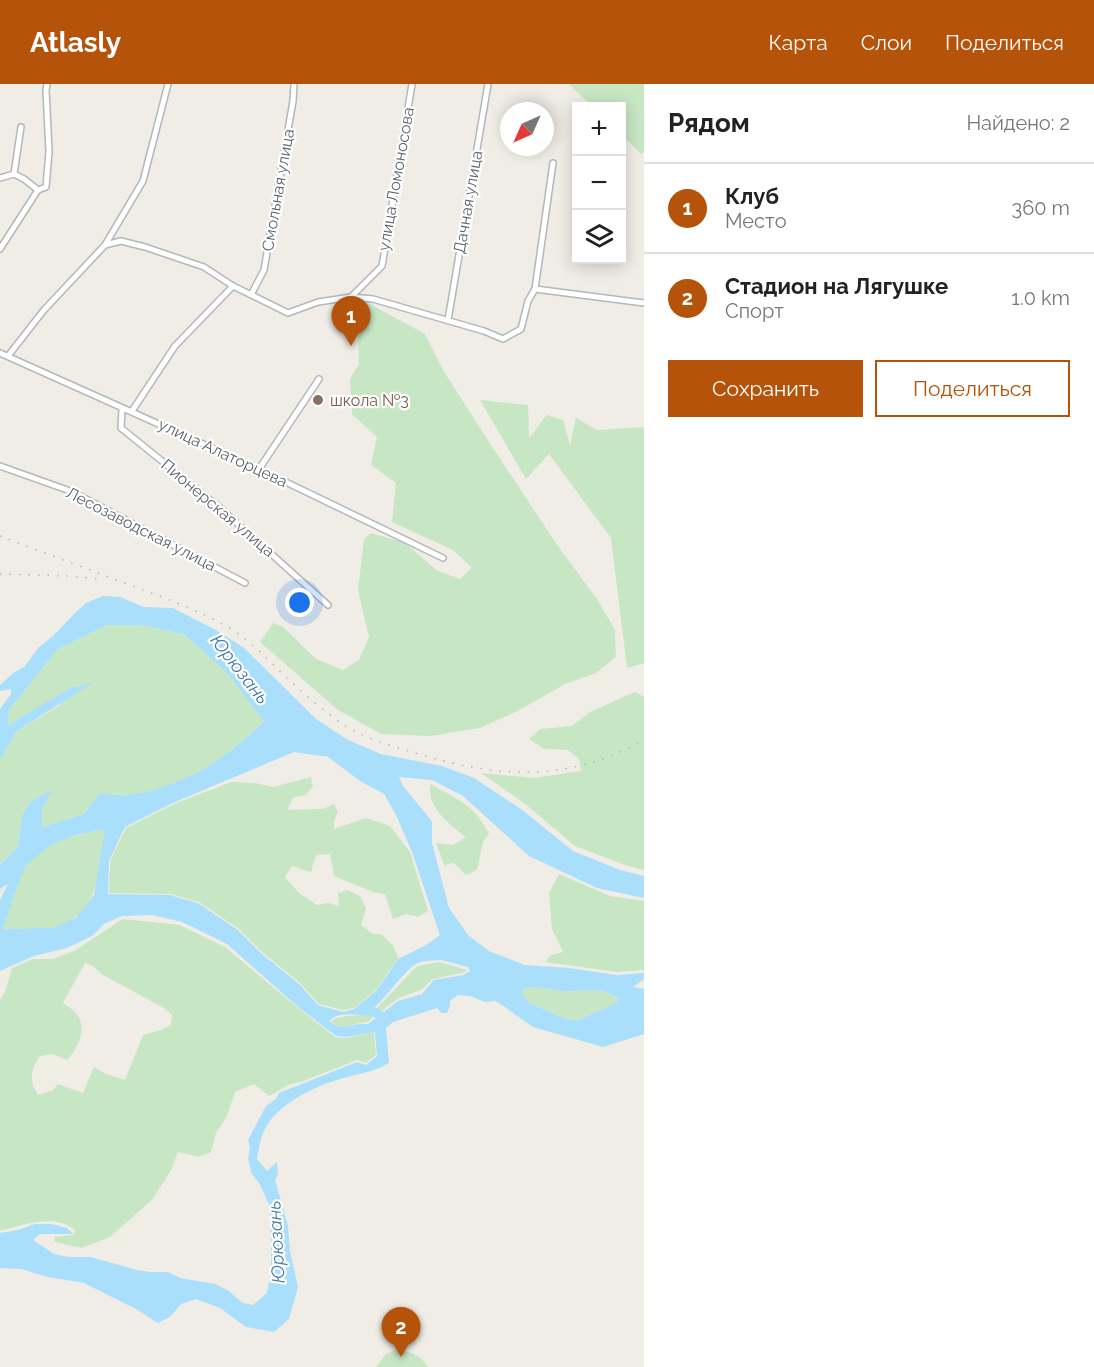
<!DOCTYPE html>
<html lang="ru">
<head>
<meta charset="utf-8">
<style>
  body { margin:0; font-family:Raleway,sans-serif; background:#f2f2f2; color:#222 }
  .controls { position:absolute; right:18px; top:18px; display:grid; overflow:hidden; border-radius:0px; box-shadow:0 3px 15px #0003 }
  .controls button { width:54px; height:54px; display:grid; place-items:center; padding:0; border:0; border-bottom:2px solid #e0e0e0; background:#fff; color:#222; font:30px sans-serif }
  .compass { position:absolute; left:500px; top:18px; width:54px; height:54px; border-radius:50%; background:#fff; box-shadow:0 3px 15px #0003; rotate:225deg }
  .you { position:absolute; left:300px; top:519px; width:21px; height:21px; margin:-15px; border:4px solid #fff; border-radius:50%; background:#1a73e8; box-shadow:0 0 0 9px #1a73e833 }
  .badge { display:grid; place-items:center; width:39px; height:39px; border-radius:50%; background:#b45309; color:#fff; font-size:20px; font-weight:700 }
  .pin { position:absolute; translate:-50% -50px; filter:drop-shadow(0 2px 3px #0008) }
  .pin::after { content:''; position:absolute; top:32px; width:21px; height:18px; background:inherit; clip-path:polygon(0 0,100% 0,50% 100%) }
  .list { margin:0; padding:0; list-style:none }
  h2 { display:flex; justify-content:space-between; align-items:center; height:78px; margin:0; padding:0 24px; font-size:26px }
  h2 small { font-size:20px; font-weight:400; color:#767676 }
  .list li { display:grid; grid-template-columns:39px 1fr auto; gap:18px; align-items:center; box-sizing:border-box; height:90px; padding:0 24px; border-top:2px solid #e0e0e0 }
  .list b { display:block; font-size:22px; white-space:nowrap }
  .list p { margin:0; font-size:20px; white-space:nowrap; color:#767676 }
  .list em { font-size:20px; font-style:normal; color:#767676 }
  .actions { display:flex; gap:12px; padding:18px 24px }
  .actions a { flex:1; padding:14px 0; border:2px solid #b45309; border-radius:0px; text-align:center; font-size:21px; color:#b45309 }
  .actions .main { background:#b45309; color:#fff }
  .icon { flex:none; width:33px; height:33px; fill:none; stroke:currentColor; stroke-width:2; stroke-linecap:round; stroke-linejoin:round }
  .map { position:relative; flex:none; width:644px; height:1283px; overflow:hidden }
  header { display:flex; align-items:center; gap:36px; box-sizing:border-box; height:84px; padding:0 30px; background:#b45309; color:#fff }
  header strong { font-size:28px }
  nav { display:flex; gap:33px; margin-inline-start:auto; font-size:21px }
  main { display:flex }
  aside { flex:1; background:#fff }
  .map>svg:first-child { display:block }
</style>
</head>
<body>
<header>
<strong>Atlasly</strong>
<nav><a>Карта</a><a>Слои</a><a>Поделиться</a></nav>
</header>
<main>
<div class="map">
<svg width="644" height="1283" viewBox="0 0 644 1283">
  <rect width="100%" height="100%" fill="#f0ede7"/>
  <g fill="#c7e6c4" fill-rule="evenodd">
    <polygon points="569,0 644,0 644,68 641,70 622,51 622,22 592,22"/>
    <polygon points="366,218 425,250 443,286 491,361 560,465 597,515 615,546 616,573 596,589 565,600 516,628 480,644 431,652 381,650 338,626 260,558 273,539 283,543 316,575 343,586 359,576 369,553 358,506 364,455 371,449 405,459 436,486 460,495 472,484 453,466 392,438 396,399 371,381 377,353 352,330 350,295 359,280 357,231"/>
    <polygon points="480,316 528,321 529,354 547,331 563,336 570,361 576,334 597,346 644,343 644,579 627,584 611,454 549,370 526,395"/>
    <path d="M107,541L148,542L185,551L227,589L264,637C228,674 180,705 128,711C119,712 109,710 100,709L84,730L42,743V725L51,707L31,717L22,731L18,762L0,781V676L17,647L59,622L70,604L8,641L9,626L57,566Z"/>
    <polygon points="635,608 644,613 644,786 625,781 575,762 524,719 481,689 533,694 581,687 579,675 568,666 544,665 529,655 540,645 572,642 590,628"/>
    <polygon points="311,693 313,703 305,711 293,714 287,726 323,725 334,720 338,728 334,737 334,745 366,734 390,742 410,768 428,827 418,833 406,830 393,835 385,810 373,808 334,792 330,770 316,771 311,788 292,782 285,793 299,809 317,821 328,819 339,822 338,809 347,806 360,812 366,824 361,841 373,850 381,850 393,861 398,874 375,907 354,924 343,926 319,920 300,899 262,868 239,845 199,818 170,810 109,809 110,777 126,744 176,719 231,698 255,699 273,703"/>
    <path d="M430,700C458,716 474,720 489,750L483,758L477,786L466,791L454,779L447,780L445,783L436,759L453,761L466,753C450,741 427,724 430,700Z"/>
    <path d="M106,745C98,785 101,831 54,844C42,847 17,844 3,845C8,829 17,793 27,780C46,757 78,750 106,745Z"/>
    <polygon points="559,790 610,812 644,817 644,886 617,888 545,878 551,871 563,868 552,845 549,809"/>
    <path d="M123,835L180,841L225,863L298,924L335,953L346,954L374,948L376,971L366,979L357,976L301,998L290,1000L269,1012L254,1000L235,1008L227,1032L216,1049L211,1068L199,1073L178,1068L170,1088L152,1116L110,1153L81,1164L55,1158L54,1153L73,1151L75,1146C55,1129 22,1141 0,1147V916L5,908L12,884L33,875H53L74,867ZM85,879L93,882L103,891L164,924L172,931L171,941L161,946L143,951L125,996L106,990L94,983L83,1009L58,1000L53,1006L38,1011C29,997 30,986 40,972L52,970L67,976C77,966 87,945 78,932C75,926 68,923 63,919Z"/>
    <polygon points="440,878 467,886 462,889 433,895 421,906 399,914 380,928 377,924 417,882"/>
    <path d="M532,903C544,903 555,907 566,907C584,908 601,902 617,914L618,919L577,936L567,935L529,919L521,908L524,904Z"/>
    <path d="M372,928L374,932L368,938C350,938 348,950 330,937C345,929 357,934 372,928Z"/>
    <path d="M395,1266C410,1267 419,1270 428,1283H376L386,1270Z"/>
  </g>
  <path fill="#aadffc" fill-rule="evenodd" d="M103,512L120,513L144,523L173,524L214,545L243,563L316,635L348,656L381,670L442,682L474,694L521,725L573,767L620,786L644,792V814L597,804L529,772L463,712L432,696L399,693L403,702L432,737V759L449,824L469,852L489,867L525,881L569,884L617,891L644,889V895L633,903L644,905V950L603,963L533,943L496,917L485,918L470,912L458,911L450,917V922L447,929H441L437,924L393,938L386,944L389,979C373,989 355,990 337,996C314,1003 281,1019 268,1040C261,1050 259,1063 257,1075L267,1087L277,1078L278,1090L275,1096L288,1142L290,1167L298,1203L289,1235L274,1248L246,1243L220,1224L196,1215L181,1220L170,1233L158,1239L136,1225L84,1199L48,1193L21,1185L0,1184V1149L18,1146L35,1140H51L67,1144L73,1150H40L33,1156L54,1170L69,1173H91L137,1186L151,1188H168L180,1194L215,1200L229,1207L243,1219L253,1221L267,1209L271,1187V1160L269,1120L259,1099L252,1090L248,1075L250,1064L248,1056L266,1022L276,1015L279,1009L357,978L366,981L377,972L375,948L346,953L336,952L298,923L227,860L182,838L152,831L122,832L104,840L92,852L67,864L34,872L0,887V816L8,800L0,805V781L18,762L22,731L31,717L52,706L42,725V743L84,730L100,709C108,710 119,712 127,711C180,705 228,674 264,637L227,589L185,551L148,542L107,541L57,566L9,626L8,641L70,604L93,599L17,647L0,676V625L11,610V605L0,607V601L12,590L25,582L39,563L53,552L75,529L86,519ZM294,668L328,673L360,697L384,710L396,731L412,768L440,851L426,861L398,875L376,907L354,925L343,928L318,921L299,900L261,869L238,846L198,819L170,811L108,810L109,777L125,743L175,718ZM105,745L94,811L76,834L52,844L3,845L13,814L26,781L51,761L76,751ZM441,876L468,883L470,887L463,891L434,896L422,910L398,917L368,940C349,938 348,950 329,937C341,925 357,935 368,928C384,919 404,885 418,879C424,876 434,877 441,876ZM532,903C544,903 555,907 566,907C584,908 601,902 617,914L618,918L578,936L567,935L529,919L521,908L524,904Z"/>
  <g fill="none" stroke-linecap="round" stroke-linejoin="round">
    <polyline stroke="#aadffc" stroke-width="9" points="360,926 375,928 382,933 389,931"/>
    <defs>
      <g id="minor">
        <polyline points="14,90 24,95 38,106 46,103 49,67 46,6 47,0"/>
        <polyline points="0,94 14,90 21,43"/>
        <polyline points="105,161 121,157 145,163 204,183 233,202 288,229 318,218 351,213 373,215 484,247 503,255 521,245 528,217 535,205 644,219"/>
        <polyline points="0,165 38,106"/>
        <polyline points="535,205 553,79"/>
        <polyline points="252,209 264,186 293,17 294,0"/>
        <polyline points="351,213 382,182 412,0"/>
        <polyline points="448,236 488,0"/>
        <polyline points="0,269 259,385 443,474"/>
        <polyline points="8,272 44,226 105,161 143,97 168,0"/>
        <polyline points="122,324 121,344 219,423 328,521"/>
        <polyline points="132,327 175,262 233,202"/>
        <polyline points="0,382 73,408 245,499"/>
        <polyline points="259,385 319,295"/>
      </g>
    </defs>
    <use href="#minor" stroke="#b4b7ba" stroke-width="8"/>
    <use href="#minor" stroke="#fff" stroke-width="5"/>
    <g stroke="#b5b6b6" stroke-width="1.5" stroke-dasharray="1.5 8" stroke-linecap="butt">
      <path d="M0,452C42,468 85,484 127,500C162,513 199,526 231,545C253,559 270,578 289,596C305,611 323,626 341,639C361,653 389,661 412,668C497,694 564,700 644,656"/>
      <polyline points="0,490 71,492 99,495"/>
    </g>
  </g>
  <circle fill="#8d6e63" stroke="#fff" stroke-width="2" cx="318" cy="316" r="6"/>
  <g text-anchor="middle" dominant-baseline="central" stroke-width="4.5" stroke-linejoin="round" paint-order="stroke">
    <g font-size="16" fill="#5e6266" stroke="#fff">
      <text transform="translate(396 95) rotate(-80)">улица Ломоносова</text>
      <text transform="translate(278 106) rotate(-80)">Смольная улица</text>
      <text transform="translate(468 118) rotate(-80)">Дачная улица</text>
      <text transform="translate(223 369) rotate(25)">улица Алаторцева</text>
      <text transform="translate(218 424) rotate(40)">Пионерская улица</text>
      <text transform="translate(141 445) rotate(27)">Лесозаводская улица</text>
    </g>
    <g font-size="16" fill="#785e54" stroke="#fff" text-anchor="start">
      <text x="330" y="316">школа №3</text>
    </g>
    <g font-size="18" font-style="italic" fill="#437ba6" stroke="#fff">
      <text transform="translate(240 585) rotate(52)">Юрюзань</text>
      <text transform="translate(276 1158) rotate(-93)">Юрюзань</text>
    </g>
  </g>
</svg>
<div class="controls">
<button>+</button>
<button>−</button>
<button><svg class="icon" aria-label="layers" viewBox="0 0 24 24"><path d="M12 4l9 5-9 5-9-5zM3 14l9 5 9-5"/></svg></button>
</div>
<svg class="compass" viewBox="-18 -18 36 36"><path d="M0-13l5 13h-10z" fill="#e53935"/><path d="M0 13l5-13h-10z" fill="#767676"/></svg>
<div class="you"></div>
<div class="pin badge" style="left:351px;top:262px">1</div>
<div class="pin badge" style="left:401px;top:1273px">2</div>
</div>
<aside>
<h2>Рядом<small>Найдено: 2</small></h2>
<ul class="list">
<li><span class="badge">1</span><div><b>Клуб</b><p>Место</p></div><em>360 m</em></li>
<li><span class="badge">2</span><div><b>Cтадион на Лягушке</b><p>Спорт</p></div><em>1.0 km</em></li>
</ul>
<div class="actions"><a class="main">Сохранить</a><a>Поделиться</a></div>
</aside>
</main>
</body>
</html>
